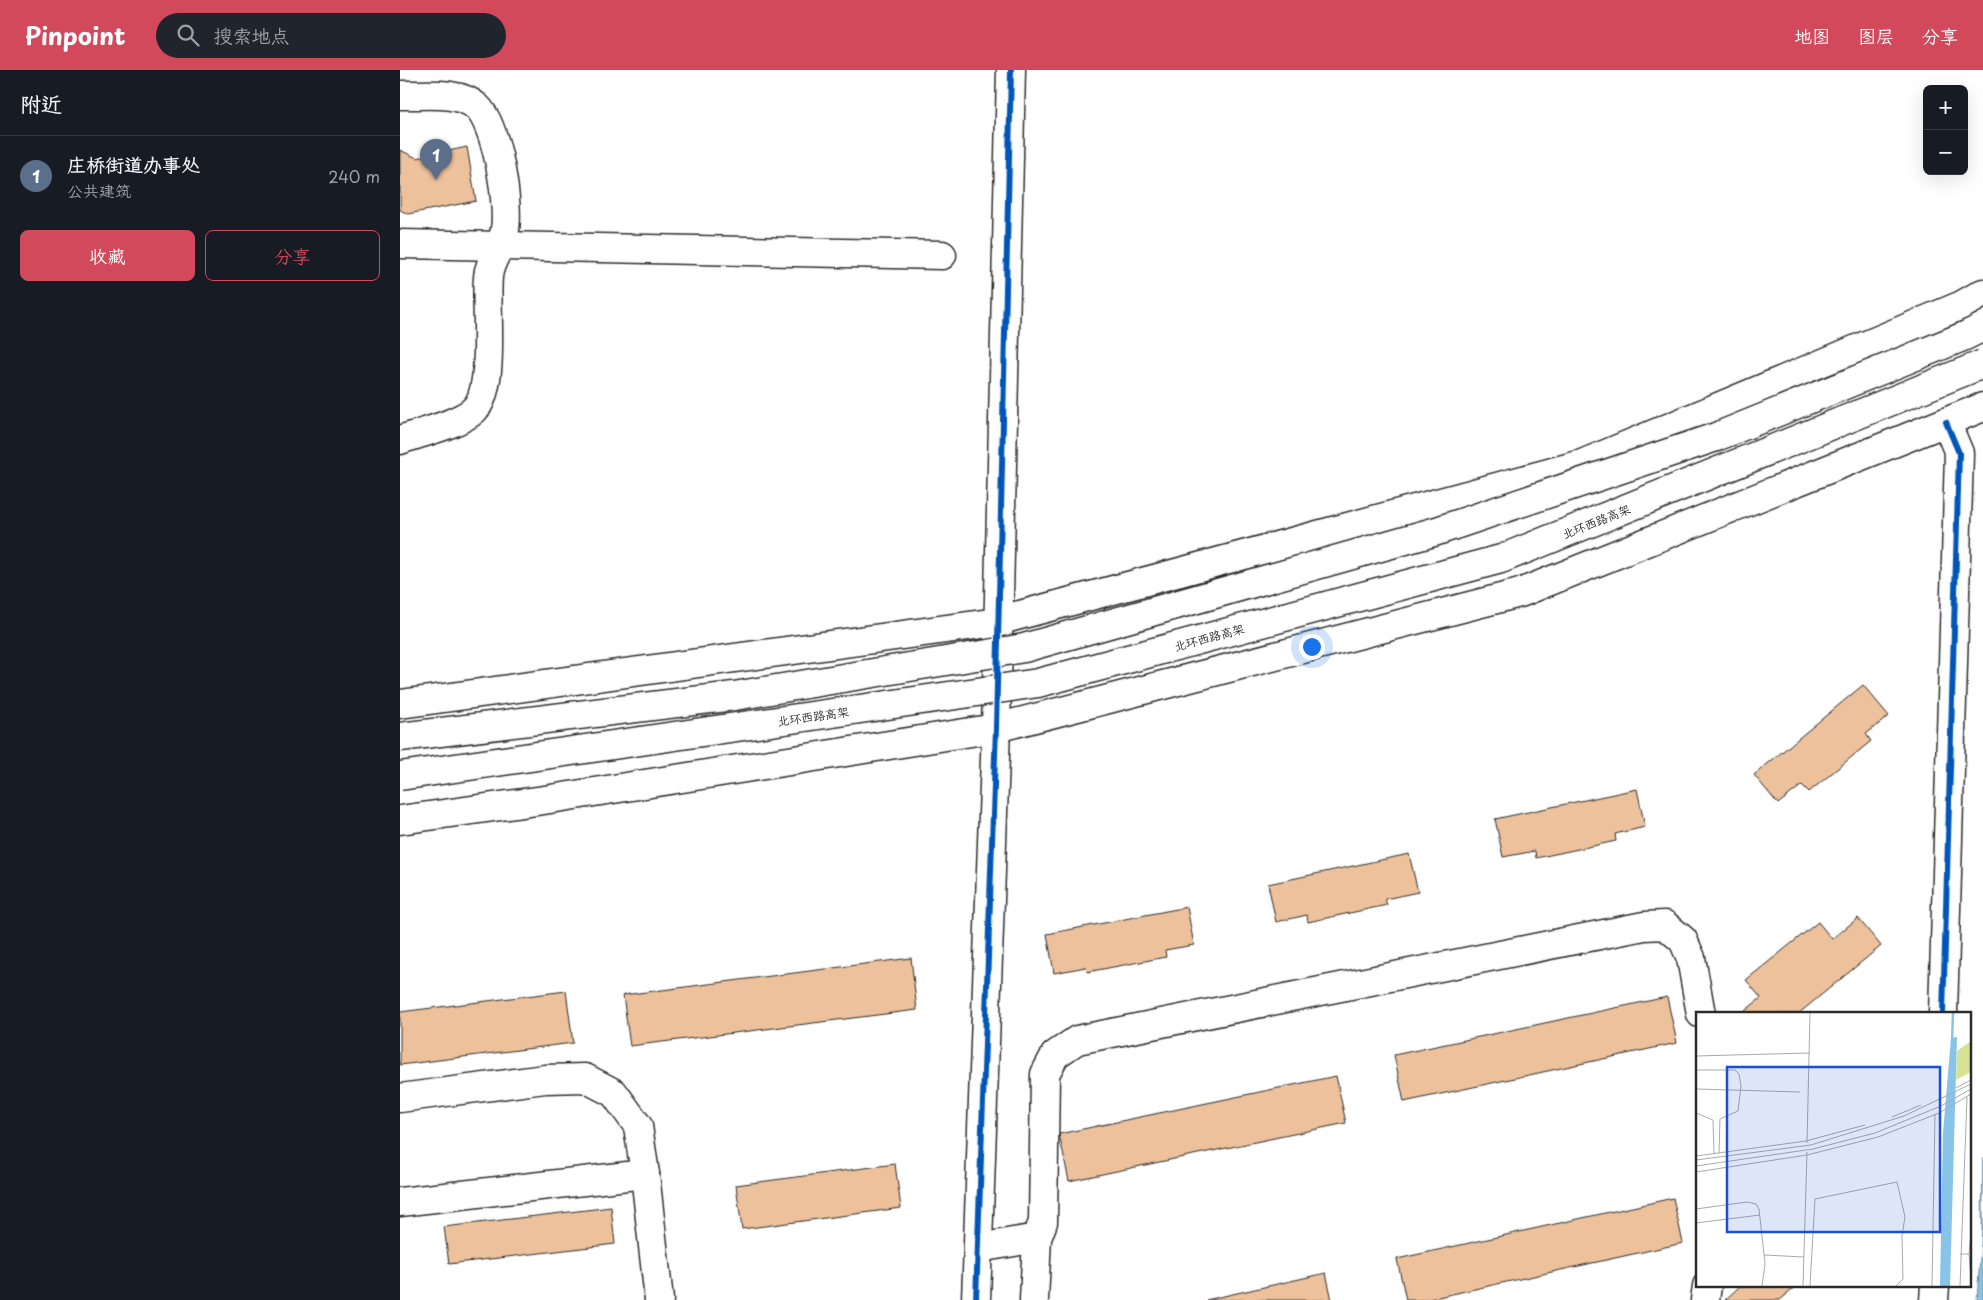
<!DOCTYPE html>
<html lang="zh">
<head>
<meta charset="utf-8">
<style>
  body { margin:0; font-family:"Playpen Sans","LXGW WenKai TC",sans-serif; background:#20242c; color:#f1f3f6 }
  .controls { position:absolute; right:15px; top:15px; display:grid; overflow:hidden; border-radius:8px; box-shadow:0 5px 20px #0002 }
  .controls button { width:45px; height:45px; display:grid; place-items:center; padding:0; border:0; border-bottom:1px solid #363941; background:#171b24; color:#f1f3f6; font:25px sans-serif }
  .you { position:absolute; left:911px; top:576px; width:18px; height:18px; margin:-12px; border:4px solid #fff; border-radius:50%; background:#1a73e8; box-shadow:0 0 0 8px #1a73e833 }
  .badge { display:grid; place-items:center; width:32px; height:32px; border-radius:50%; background:#d1495b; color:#fff; font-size:16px; font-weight:700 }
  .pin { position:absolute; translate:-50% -41px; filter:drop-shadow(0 1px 2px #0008) }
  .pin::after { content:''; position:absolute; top:26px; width:18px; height:15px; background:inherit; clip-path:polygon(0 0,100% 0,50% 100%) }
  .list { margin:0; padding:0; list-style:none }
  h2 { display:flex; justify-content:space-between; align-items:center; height:65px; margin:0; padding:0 20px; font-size:21px }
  h2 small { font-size:16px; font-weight:400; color:#9ea1a6 }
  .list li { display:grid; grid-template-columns:32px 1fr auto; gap:15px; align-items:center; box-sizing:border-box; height:80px; padding:0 20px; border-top:1px solid #363941 }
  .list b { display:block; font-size:19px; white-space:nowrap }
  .list p { margin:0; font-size:16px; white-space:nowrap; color:#9ea1a6 }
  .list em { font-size:16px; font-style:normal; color:#9ea1a6 }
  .actions { display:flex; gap:10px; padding:15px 20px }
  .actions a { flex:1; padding:11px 0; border:1px solid #d1495b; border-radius:8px; text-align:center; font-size:18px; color:#d1495b }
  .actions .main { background:#d1495b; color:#fff }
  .icon { flex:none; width:28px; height:28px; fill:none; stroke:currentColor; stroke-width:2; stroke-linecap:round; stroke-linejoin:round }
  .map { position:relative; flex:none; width:1583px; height:1230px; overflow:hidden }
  header { display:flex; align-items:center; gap:30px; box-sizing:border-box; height:70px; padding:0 25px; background:#d1495b; color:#fff }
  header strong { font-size:24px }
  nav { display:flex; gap:28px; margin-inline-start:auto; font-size:18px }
  .search { width:350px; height:45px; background:#20242c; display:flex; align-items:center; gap:12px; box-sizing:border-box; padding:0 18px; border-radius:28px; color:#9ea1a6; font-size:19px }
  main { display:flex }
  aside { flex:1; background:#171b24 }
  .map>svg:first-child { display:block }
</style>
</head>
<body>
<header>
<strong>Pinpoint</strong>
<div class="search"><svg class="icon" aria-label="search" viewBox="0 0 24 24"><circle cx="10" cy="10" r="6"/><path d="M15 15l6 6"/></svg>搜索地点</div>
<nav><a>地图</a><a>图层</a><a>分享</a></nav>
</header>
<main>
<aside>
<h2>附近<small></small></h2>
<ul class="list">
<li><span class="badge" style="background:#5c6f8a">1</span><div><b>庄桥街道办事处</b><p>公共建筑</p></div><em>240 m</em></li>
</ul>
<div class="actions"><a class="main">收藏</a><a>分享</a></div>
</aside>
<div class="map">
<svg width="1583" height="1230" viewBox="0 0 1583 1230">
  <rect width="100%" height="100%" fill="#fff"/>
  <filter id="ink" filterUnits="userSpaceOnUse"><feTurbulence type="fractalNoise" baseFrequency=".02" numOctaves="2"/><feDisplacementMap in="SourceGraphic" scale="10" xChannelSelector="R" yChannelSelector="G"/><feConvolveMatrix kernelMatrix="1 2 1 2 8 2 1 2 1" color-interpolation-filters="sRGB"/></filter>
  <g filter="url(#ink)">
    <polygon fill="#88c4e8" stroke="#63879c" points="1583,1087 1583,1230 1577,1230 1582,1160"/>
    <g fill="#ecc19b" stroke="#2b2b2b">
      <polygon points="67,77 76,131 8,144 0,140 0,80 17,88"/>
      <polygon points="1463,615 1489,646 1466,664 1471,671 1409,722 1402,715 1378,734 1354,705"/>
      <polygon points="1237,719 1245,757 1215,764 1216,771 1136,788 1135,781 1103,787 1095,749"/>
      <polygon points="1009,784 1018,822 985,829 987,835 908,852 907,845 876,852 868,814"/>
      <polygon points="787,837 794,875 765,880 766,887 687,902 686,897 654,903 647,864"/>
      <polygon points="1458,848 1481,876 1398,944 1341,944 1361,928 1346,910 1418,852 1432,869"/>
      <polygon points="511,888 517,940 230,976 223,925"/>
      <polygon points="166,921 173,973 0,995 0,942"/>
      <polygon points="1267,927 1277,973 1004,1032 994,985"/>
      <polygon points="936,1006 946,1053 669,1111 659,1064"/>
      <polygon points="495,1094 501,1138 342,1159 336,1115"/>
      <polygon points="1273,1128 1283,1173 1025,1230 1006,1230 997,1189"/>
      <polygon points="211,1137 215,1174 49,1194 44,1157"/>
      <polygon points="926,1203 932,1230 806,1230"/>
      <polygon points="1340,1216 1397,1216 1380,1230 1325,1230"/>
    </g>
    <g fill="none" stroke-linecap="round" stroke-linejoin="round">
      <defs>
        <g id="minor">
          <path d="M0,25C23,26 59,20 77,37C97,55 111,139 104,164C101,179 89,191 88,207C85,238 96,319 74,340C59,354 20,363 0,370"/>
          <polyline points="0,174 542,185"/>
          <polyline points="1543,944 1559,383 1546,352"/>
          <polyline points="0,1028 145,1009 185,1008 214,1023 238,1056 245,1104 259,1230"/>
          <polyline points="0,1132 245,1104"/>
          <polyline points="578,1178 637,1168"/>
          <polyline points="576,1230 596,658 611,0"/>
          <polyline points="634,1230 637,1168 643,1152 645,1004 655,985 677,970 1244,856 1265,855 1283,870 1291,888 1301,944"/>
          <polyline points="1305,1230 1307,1216"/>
          <polyline points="1534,1230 1535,1216"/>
        </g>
        <g id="major">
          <polyline points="0,634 590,553 1182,394 1562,235 1583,223"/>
          <polyline points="0,750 144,730 596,658 1120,523 1583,337"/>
        </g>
      </defs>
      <use href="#minor" stroke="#2b2b2b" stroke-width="31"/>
      <use href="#major" stroke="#2b2b2b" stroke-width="31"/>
      <use href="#minor" stroke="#fff" stroke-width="28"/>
      <use href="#major" stroke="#fff" stroke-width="28"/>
      <defs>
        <g id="highway-bridge">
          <polyline points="0,667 334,626 624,578 1037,461 1316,367 1565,266 1583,257"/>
          <polyline points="0,706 638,613 1101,489 1583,294"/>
        </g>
      </defs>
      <use href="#highway-bridge" stroke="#2b2b2b" stroke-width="31" stroke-linecap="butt"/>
      <use href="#highway-bridge" stroke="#fff" stroke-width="28"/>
      <defs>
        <g id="cycleway">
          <polyline points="1543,944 1559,383 1546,352"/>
          <polyline points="576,1230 596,658 611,0"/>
        </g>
      </defs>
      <use href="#cycleway" stroke="#fff" stroke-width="9"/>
      <use href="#cycleway" stroke="#0057b8" stroke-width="6"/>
    </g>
  </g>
  <g text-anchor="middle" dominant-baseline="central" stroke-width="4" stroke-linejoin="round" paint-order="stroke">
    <g font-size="12" fill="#2b2b2b" stroke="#fff">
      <text transform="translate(1196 451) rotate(-22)">北环西路高架</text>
      <text transform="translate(809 567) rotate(-15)">北环西路高架</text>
      <text transform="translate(413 646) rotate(-8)">北环西路高架</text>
    </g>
  </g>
  <g transform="translate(1296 942)">
    <rect width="275" height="275" fill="#fff"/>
    <path d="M275,29V60L260,68L261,39Z" fill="#d7e295"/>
    <path d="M261,25L254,274H244L247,121L255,26Z" fill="#88c4e8"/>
    <path fill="none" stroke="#88c4e8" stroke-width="2.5" d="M256,30L257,1"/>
    <path fill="none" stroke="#aaa" stroke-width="1" d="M0,44L114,41M0,58H39L43,62L45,74L42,99L24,107L23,141M260,76L275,68M0,77L104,80M0,101L17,108L18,142M196,105L225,93M111,131L114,1M0,144L110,129L169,113M0,148L115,133L208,104L275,72M0,154L117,137L179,121L245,94L275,77M0,160L111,143L182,125L243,101L275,82M0,197L51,190L60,192L63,197L69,252L66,274M0,211L64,203M264,242H273L275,221M273,242L275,266M68,243L108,245M107,274L111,140M114,274L119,187L201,170L209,205L206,224L207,267L200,274M236,274L239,102M264,274L271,85"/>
    <path fill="#1d4ed8" fill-opacity="0.15" stroke="#1d4ed8" stroke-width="2.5" d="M31,55H244V220H31Z"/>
    <rect width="275" height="275" fill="none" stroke="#2b2b2b" stroke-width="2.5"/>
  </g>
</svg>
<div class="controls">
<button>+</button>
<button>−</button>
</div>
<div class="you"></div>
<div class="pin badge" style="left:36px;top:110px;background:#5c6f8a">1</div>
</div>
</main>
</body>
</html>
